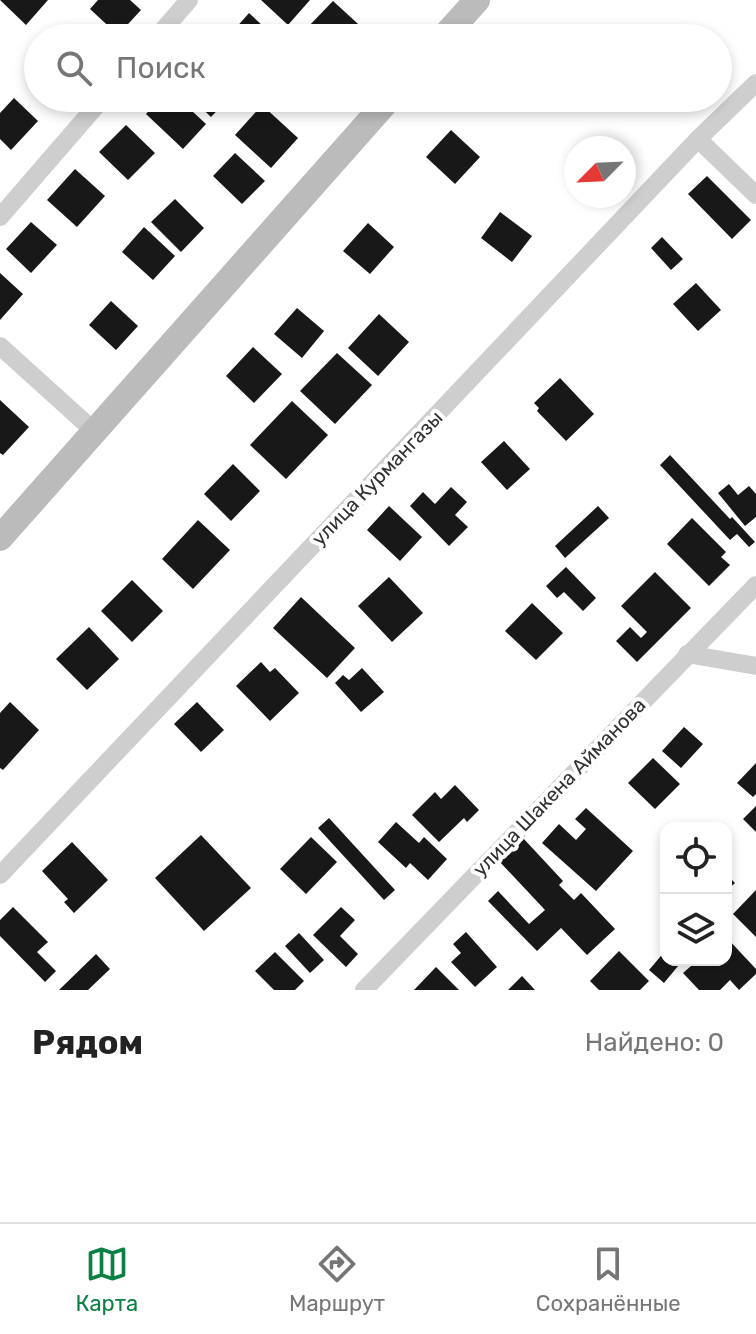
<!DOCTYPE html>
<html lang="ru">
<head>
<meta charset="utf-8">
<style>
  body { margin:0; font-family:Rubik,sans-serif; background:#f2f2f2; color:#222 }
  .controls { position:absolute; right:24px; bottom:24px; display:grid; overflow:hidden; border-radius:16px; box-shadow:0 4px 12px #0003 }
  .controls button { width:72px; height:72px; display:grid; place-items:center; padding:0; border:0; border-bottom:2px solid #e0e0e0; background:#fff; color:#222; font:40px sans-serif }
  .compass { position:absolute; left:564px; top:136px; width:72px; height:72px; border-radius:50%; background:#fff; box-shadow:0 4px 12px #0003; rotate:246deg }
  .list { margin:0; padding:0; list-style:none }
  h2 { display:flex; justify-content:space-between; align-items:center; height:104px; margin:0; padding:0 32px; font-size:34px }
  h2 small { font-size:26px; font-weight:400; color:#767676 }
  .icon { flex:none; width:44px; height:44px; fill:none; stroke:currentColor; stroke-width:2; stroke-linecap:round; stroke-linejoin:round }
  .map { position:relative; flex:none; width:756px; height:990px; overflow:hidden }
  .search { position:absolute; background:#fff; box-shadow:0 4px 12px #0003; left:24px; right:24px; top:24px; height:88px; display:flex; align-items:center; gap:20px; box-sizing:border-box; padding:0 28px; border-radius:44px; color:#767676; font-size:30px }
  .sheet { height:232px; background:#fff }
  nav { display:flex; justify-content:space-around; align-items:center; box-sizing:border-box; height:112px; border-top:2px solid #e0e0e0; background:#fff; font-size:22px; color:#767676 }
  nav a { display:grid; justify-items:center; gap:4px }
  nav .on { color:#0b8043 }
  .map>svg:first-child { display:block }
</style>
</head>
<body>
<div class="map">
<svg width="756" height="990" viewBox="0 0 756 990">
  <rect width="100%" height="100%" fill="#fff"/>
  <g fill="#181818">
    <polygon points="0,0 48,0 26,25"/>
    <polygon points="98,0 130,0 141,10 118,35 90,9"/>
    <polygon points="261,0 310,0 288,25"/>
    <polygon points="333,1 369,34 366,38 314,38 305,30"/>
    <polygon points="249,13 276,38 227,38"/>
    <polygon points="14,98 38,121 11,150 0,139 0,113"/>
    <polygon points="160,98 178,98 206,124 183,149 146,114"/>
    <polygon points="191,98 229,98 211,117"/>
    <polygon points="262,105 298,138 271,168 235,135"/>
    <polygon points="126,125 155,153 128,180 99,152"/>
    <polygon points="451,130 480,157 455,184 426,157"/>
    <polygon points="235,153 265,181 242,204 213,176"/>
    <polygon points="75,169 105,196 77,227 47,200"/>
    <polygon points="707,176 751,220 732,239 688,194"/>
    <polygon points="175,199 204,228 181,252 151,222"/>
    <polygon points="500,212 532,236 512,262 481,238"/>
    <polygon points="31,222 57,245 31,273 6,249"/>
    <polygon points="368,223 394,247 370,274 343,251"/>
    <polygon points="144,227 175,256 153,280 122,252"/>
    <polygon points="662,237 683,259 671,270 651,248"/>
    <polygon points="0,273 23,294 0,320"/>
    <polygon points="696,283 721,310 698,331 673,304"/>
    <polygon points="111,301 138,326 116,350 89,325"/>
    <polygon points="297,308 324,331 302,358 274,334"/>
    <polygon points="379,314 409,342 378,376 348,348"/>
    <polygon points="253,347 282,374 254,403 226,376"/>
    <polygon points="337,353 372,385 335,424 300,391"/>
    <polygon points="560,378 594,414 566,441 537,411 539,408 534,403"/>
    <polygon points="0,400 29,427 3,455 0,453"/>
    <polygon points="292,401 328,435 286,479 250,445"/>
    <polygon points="504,441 530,469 507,490 481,462"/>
    <polygon points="670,455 730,519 732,517 755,542 749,547 737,534 730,540 660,465"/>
    <polygon points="233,464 260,491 231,521 204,494"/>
    <polygon points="729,484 738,495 749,486 756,494 756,517 745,526 718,493"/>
    <polygon points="451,487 467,502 455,515 468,527 449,546 410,506 423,492 435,504"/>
    <polygon points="389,506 422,537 400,561 367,530"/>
    <polygon points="598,506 609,518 565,558 555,546"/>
    <polygon points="692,518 726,552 721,557 730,565 709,586 667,544"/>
    <polygon points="198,520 230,550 193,589 162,559"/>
    <polygon points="566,567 596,598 583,611 564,592 557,598 546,586"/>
    <polygon points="655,572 691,608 637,662 616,641 630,627 641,638 647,632 621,606"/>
    <polygon points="389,577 423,613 392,642 358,606"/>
    <polygon points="132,580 163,611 132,642 101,611"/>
    <polygon points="301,597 355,648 327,678 273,628"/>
    <polygon points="532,603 563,633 536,660 505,631"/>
    <polygon points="89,627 119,659 87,690 56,659"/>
    <polygon points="261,662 270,672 275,668 299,693 270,721 236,686"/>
    <polygon points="362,668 384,692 361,712 335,683 343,675 349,680"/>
    <polygon points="10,702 39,730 3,770 0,768 0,713"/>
    <polygon points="197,702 224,730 201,752 174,724"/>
    <polygon points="684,727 703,744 681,768 662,751"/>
    <polygon points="653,758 680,784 655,809 628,783"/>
    <polygon points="756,763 756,794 753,797 737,783"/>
    <polygon points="455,785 479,810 467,822 464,818 439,842 412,815 435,792 441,799"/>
    <polygon points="756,806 756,832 743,819"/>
    <polygon points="586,808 633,851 596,891 542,843 559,824 576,840 586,829 575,819"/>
    <polygon points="329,818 395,890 384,900 318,828"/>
    <polygon points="396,822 419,843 424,837 447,859 428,880 410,863 406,868 378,842"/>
    <polygon points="201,835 251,888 204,931 155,878"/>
    <polygon points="311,837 337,862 306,894 280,869"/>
    <polygon points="523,838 563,881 559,885 574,900 581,893 615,929 587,955 561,928 537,951 488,901 498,891 529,924 545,910 499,861"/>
    <polygon points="72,842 108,880 74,913 64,902 68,899 42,871"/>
    <polygon points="726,874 735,883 726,891"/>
    <polygon points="756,890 756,937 733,914"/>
    <polygon points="13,907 48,942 37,952 56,971 45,982 0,936 0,920"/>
    <polygon points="341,907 355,920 340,936 358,954 346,967 313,935"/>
    <polygon points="466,932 497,967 475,987 451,962 461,953 453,944"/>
    <polygon points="299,933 324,960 310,973 285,946"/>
    <polygon points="726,937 756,969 756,974 739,990 730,980 720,990 699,990 683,973 698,960 726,960"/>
    <polygon points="666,950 666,960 683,960 664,983 649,970"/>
    <polygon points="619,951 649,981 640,990 599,990 590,981"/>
    <polygon points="275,952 304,981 295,990 274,990 255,971"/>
    <polygon points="96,954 110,969 88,990 59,990"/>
    <polygon points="436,967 459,990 414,990"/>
    <polygon points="522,976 535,990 508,990"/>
  </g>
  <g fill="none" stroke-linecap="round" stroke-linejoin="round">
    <g stroke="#cecece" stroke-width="18">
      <polyline points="156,38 189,0"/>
      <polyline points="698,139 756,195"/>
      <polyline points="0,217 103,98"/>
      <polyline points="0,346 94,431"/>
      <polyline points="687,654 756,666"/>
      <polyline points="0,875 698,139 756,83"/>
      <polyline points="364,990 756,585"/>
    </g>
    <g stroke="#bbb" stroke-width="26">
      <polyline points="443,38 477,0"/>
      <polyline points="0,538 390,98"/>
    </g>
  </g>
  <g text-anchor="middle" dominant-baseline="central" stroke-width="8" stroke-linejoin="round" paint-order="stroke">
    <g font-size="20" fill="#313131" stroke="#fff">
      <text transform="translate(377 478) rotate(-46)">улица Курмангазы</text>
      <text transform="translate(559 787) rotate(-46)">улица Шакена Айманова</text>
    </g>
  </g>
</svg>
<div class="controls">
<button><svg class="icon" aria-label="locate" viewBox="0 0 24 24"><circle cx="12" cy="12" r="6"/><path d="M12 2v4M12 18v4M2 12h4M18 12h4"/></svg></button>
<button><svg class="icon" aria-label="layers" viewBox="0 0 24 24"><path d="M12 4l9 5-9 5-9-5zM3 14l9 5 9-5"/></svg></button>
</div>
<svg class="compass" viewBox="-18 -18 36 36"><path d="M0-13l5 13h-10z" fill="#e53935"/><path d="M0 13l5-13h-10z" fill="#767676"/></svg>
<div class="search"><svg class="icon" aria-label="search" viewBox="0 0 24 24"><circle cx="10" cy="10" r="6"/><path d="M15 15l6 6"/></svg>Поиск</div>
</div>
<section class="sheet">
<h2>Рядом<small>Найдено: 0</small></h2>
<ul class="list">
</ul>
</section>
<nav>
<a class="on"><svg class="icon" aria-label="map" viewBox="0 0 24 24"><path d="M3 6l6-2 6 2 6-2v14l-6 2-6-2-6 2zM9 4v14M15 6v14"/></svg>Карта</a>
<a><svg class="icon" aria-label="directions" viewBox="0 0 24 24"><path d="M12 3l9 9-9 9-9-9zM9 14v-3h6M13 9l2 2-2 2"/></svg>Маршрут</a>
<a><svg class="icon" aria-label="saved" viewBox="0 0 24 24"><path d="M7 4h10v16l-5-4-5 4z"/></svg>Сохранённые</a>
</nav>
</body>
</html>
